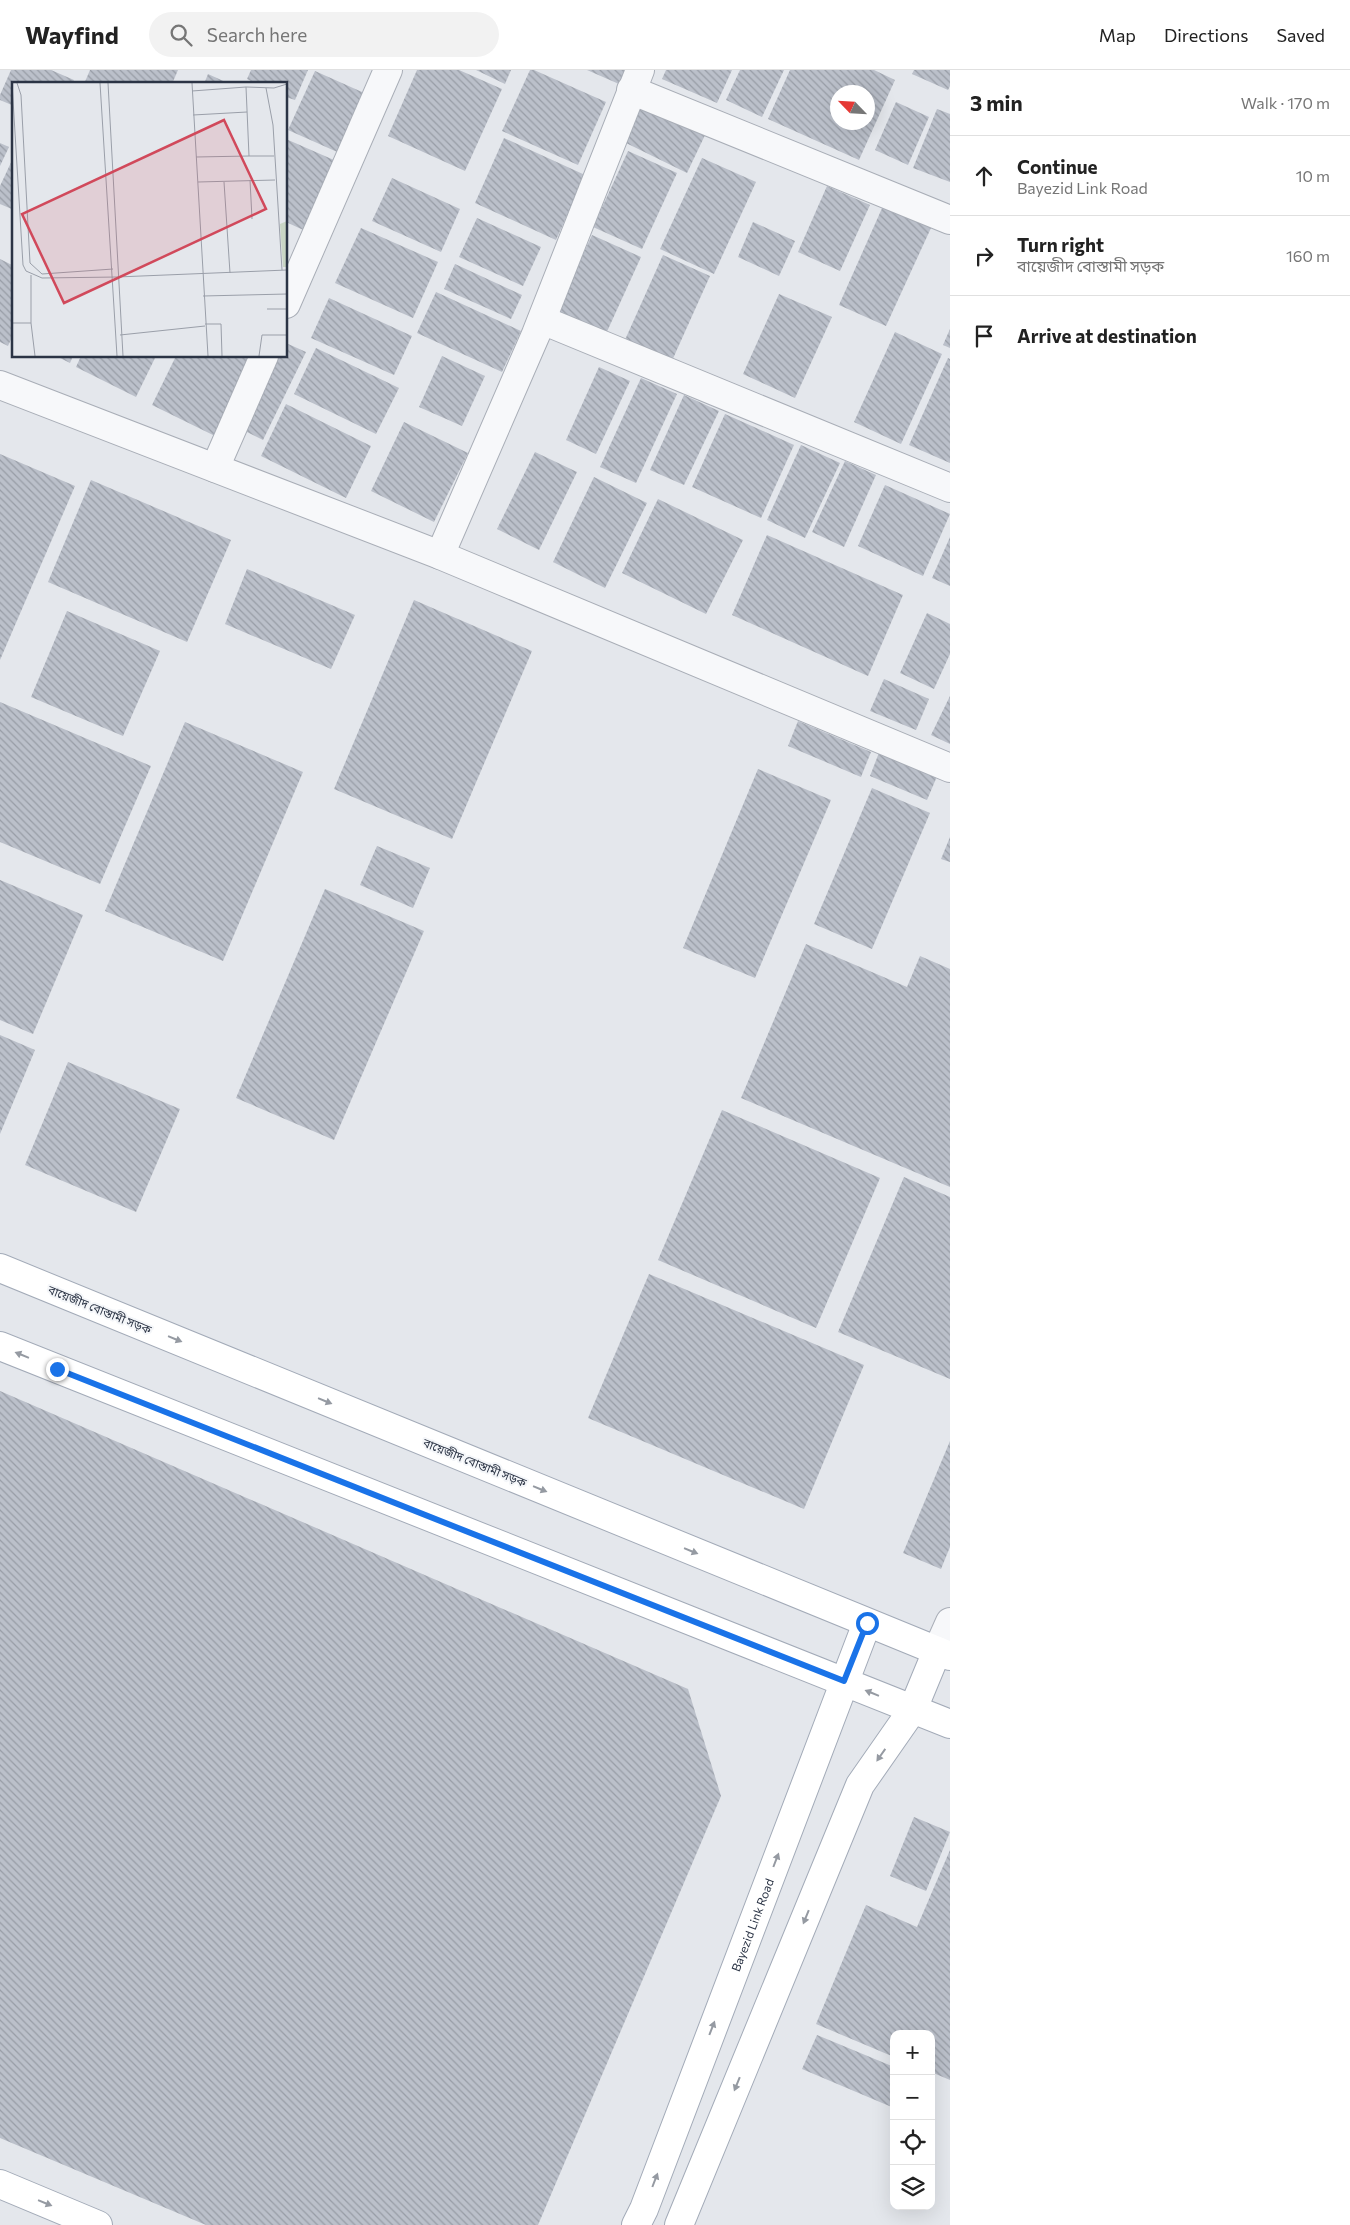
<!DOCTYPE html>
<html lang="en">
<head>
<meta charset="utf-8">
<style>
  body { margin:0; font-family:Commissioner,"Noto Sans Bengali",sans-serif; background:#f2f2f2; color:#222 }
  .controls { position:absolute; right:15px; bottom:15px; display:grid; overflow:hidden; border-radius:10px; box-shadow:0 5px 20px #0002 }
  .controls button { width:45px; height:45px; display:grid; place-items:center; padding:0; border:0; border-bottom:1px solid #e0e0e0; background:#fff; color:#222; font:25px sans-serif }
  .compass { position:absolute; left:830px; top:15px; width:45px; height:45px; border-radius:50%; background:#fff; box-shadow:0 5px 20px #0002; rotate:295deg }
  .stop { position:absolute; width:15px; height:15px; margin:-11px; border:4px solid #1a73e8; border-radius:50%; background:#fff }
  .stop.end { background:#1a73e8; border-color:#fff; box-shadow:0 1px 5px #0008 }
  .list { margin:0; padding:0; list-style:none }
  h2 { display:flex; justify-content:space-between; align-items:center; height:65px; margin:0; padding:0 20px; font-size:21px }
  h2 small { font-size:16px; font-weight:400; color:#767676 }
  .list li { display:grid; grid-template-columns:32px 1fr auto; gap:15px; align-items:center; box-sizing:border-box; height:80px; padding:0 20px; border-top:1px solid #e0e0e0 }
  .list b { display:block; font-size:19px; white-space:nowrap }
  .list p { margin:0; font-size:16px; white-space:nowrap; color:#767676 }
  .list em { font-size:16px; font-style:normal; color:#767676 }
  .icon { flex:none; width:28px; height:28px; fill:none; stroke:currentColor; stroke-width:2; stroke-linecap:round; stroke-linejoin:round }
  .map { position:relative; flex:none; width:950px; height:2155px; overflow:hidden }
  header { display:flex; align-items:center; gap:30px; box-sizing:border-box; height:70px; padding:0 25px; background:#fff; border-bottom:1px solid #e0e0e0 }
  header strong { font-size:24px }
  nav { display:flex; gap:28px; margin-inline-start:auto; font-size:18px }
  .search { width:350px; height:45px; background:#f2f2f2; display:flex; align-items:center; gap:12px; box-sizing:border-box; padding:0 18px; border-radius:28px; color:#767676; font-size:19px }
  main { display:flex }
  aside { flex:1; background:#fff }
  .map>svg:first-child { display:block }
</style>
</head>
<body>
<header>
<strong>Wayfind</strong>
<div class="search"><svg class="icon" aria-label="search" viewBox="0 0 24 24"><circle cx="10" cy="10" r="6"/><path d="M15 15l6 6"/></svg>Search here</div>
<nav><a>Map</a><a>Directions</a><a>Saved</a></nav>
</header>
<main>
<div class="map">
<svg width="950" height="2155" viewBox="0 0 950 2155">
  <defs>
    <pattern id="building-back-hatch" width="6" height="6" patternUnits="userSpaceOnUse" patternTransform="scale(1.25)"><rect width="6" height="6" fill="#bbc0ca"/><path d="M-1 5l2 2M0 0l6 6M5-1l2 2" fill="none" stroke="#989da6"/></pattern>
  </defs>
  <rect width="100%" height="100%" fill="#e4e7ec"/>
  <g fill="url(#building-back-hatch)" fill-rule="evenodd">
    <polygon points="11,0 51,0 74,10 72,14 14,14 14,36 0,30 0,25"/>
    <polygon points="90,0 178,0 172,14 84,14"/>
    <polygon points="251,0 308,0 295,30 286,27 286,14 257,14 247,9"/>
    <polygon points="417,0 459,0 502,19 465,101 388,66"/>
    <polygon points="476,0 511,0 505,14"/>
    <polygon points="530,0 534,0 606,32 578,95 502,61"/>
    <polygon points="587,0 625,0 619,14"/>
    <polygon points="666,0 732,0 717,33 662,9"/>
    <polygon points="740,0 784,0 762,47 726,30"/>
    <path d="M790,0H874L895,10L859,90L768,49ZM838,22H868V52H838Z"/>
    <polygon points="914,0 950,0 950,16 948,20 912,4"/>
    <polygon points="315,1 371,26 344,85 288,60"/>
    <polygon points="208,4 230,14 204,14"/>
    <polygon points="644,31 707,61 687,103 624,72"/>
    <polygon points="896,32 929,47 908,95 875,80"/>
    <polygon points="937,39 950,44 950,112 913,98"/>
    <polygon points="504,68 585,105 556,170 475,133"/>
    <polygon points="286,69 343,94 312,164 286,152"/>
    <polygon points="0,73 9,77 0,96"/>
    <polygon points="628,81 677,103 642,179 593,157"/>
    <polygon points="14,86 14,140 0,134 0,116"/>
    <polygon points="702,88 756,112 714,204 660,179"/>
    <polygon points="392,108 460,139 441,182 372,151"/>
    <polygon points="827,116 870,135 840,201 798,182"/>
    <polygon points="883,136 931,158 886,256 839,235"/>
    <polygon points="477,148 541,177 523,216 459,187"/>
    <polygon points="753,152 795,171 779,206 738,187"/>
    <polygon points="361,158 438,192 413,248 335,213"/>
    <polygon points="592,165 641,187 605,266 556,243"/>
    <polygon points="663,185 710,206 671,293 624,272"/>
    <polygon points="0,189 14,196 14,263 8,276 0,272"/>
    <polygon points="455,194 522,225 511,249 444,219"/>
    <polygon points="436,222 521,261 502,302 417,263"/>
    <polygon points="779,224 832,247 795,328 743,304"/>
    <polygon points="329,228 412,266 394,305 311,268"/>
    <polygon points="950,259 950,278 943,275"/>
    <polygon points="895,262 942,284 901,374 854,352"/>
    <polygon points="286,273 306,282 263,370 239,358 274,286 286,286"/>
    <polygon points="316,278 399,318 376,364 294,324"/>
    <polygon points="56,286 73,286 70,293"/>
    <polygon points="81,286 156,286 136,327 76,297"/>
    <polygon points="176,286 256,286 217,367 152,335"/>
    <polygon points="442,286 485,306 462,356 419,337"/>
    <polygon points="948,288 950,289 950,393 909,375"/>
    <polygon points="599,297 630,311 596,384 566,370"/>
    <polygon points="641,308 677,324 636,413 600,397"/>
    <polygon points="684,325 719,341 684,415 650,400"/>
    <polygon points="286,334 371,376 346,428 261,386"/>
    <polygon points="725,344 794,375 761,448 692,417"/>
    <polygon points="404,352 468,383 434,452 371,421"/>
    <polygon points="801,375 840,393 805,468 767,450"/>
    <polygon points="535,382 577,402 539,480 497,459"/>
    <polygon points="0,384 75,416 0,590"/>
    <polygon points="845,391 876,405 844,477 812,462"/>
    <polygon points="594,407 647,433 605,518 553,492"/>
    <polygon points="91,410 231,470 187,572 48,512"/>
    <polygon points="885,415 950,444 923,506 858,476"/>
    <polygon points="658,429 743,470 706,544 622,503"/>
    <polygon points="767,465 903,525 868,606 732,545"/>
    <polygon points="950,467 950,516 932,508"/>
    <polygon points="247,499 355,545 331,599 225,554"/>
    <polygon points="414,530 532,581 452,769 334,719"/>
    <polygon points="67,541 160,581 123,666 31,627"/>
    <polygon points="927,543 950,554 950,584 934,619 900,603"/>
    <polygon points="884,609 929,629 916,660 870,641"/>
    <polygon points="950,626 950,674 931,665"/>
    <polygon points="0,632 151,696 100,814 0,772"/>
    <polygon points="798,651 871,682 861,707 788,676"/>
    <polygon points="185,652 303,702 223,891 105,841"/>
    <polygon points="880,680 938,704 927,730 870,706"/>
    <polygon points="758,699 831,730 755,908 683,878"/>
    <polygon points="872,718 930,743 872,879 814,854"/>
    <polygon points="950,767 950,792 941,789"/>
    <polygon points="377,776 430,798 413,838 360,815"/>
    <polygon points="0,810 83,845 33,964 0,950"/>
    <polygon points="325,819 424,861 334,1070 236,1028"/>
    <polygon points="806,874 907,917 920,886 950,899 950,1117 741,1028"/>
    <polygon points="0,965 35,980 0,1064"/>
    <polygon points="68,992 180,1039 136,1142 25,1095"/>
    <polygon points="722,1040 880,1108 816,1258 658,1190"/>
    <polygon points="904,1107 950,1127 950,1309 838,1262"/>
    <polygon points="649,1204 864,1295 804,1439 588,1348"/>
    <polygon points="0,1321 688,1619 721,1726 538,2155 206,2155 0,2068"/>
    <polygon points="950,1371 950,1477 941,1499 903,1483"/>
    <polygon points="914,1747 950,1762 926,1821 890,1806"/>
    <polygon points="950,1780 950,2010 931,2002 931,1964 894,1964 894,1987 816,1954 866,1835 917,1857"/>
    <polygon points="817,1965 894,1997 894,2038 802,1999"/>
  </g>
  <g fill="none" stroke-linecap="round" stroke-linejoin="round">
    <defs>
      <g id="minor">
        <polyline points="631,20 950,150"/>
        <polyline points="286,234 388,0"/>
        <polyline points="542,250 950,418"/>
        <polyline points="0,315 440,485 950,698"/>
        <polyline points="215,398 264,286"/>
        <polyline points="440,485 536,264 640,0"/>
        <polyline points="937,1581 950,1552"/>
      </g>
      <g id="major">
        <polyline points="0,1198 950,1586"/>
        <polyline points="0,1276 950,1654"/>
        <polyline points="0,2114 98,2155"/>
        <path id="s1" d="M636,2155L644,2139L867,1553"/>
        <polyline points="679,2155 860,1715 913,1639 937,1581"/>
      </g>
    </defs>
    <use href="#minor" stroke="#a9aeb7" stroke-width="30"/>
    <use href="#major" stroke="#a3abb8" stroke-width="30"/>
    <use href="#minor" stroke="#f7f8fa" stroke-width="28"/>
    <use href="#major" stroke="#fff" stroke-width="28"/>
  </g>
  <defs><path id="oneway-solid" d="M-6-.8H1V-3.2L6.5 0L1 3.2V.8H-6Z" transform="scale(1.25)"/></defs>
  <g fill="#959aa2">
    <use href="#oneway-solid" transform="translate(175 1269) rotate(22)"/>
    <use href="#oneway-solid" transform="translate(22 1285) rotate(-158)"/>
    <use href="#oneway-solid" transform="translate(325 1331) rotate(22)"/>
    <use href="#oneway-solid" transform="translate(540 1419) rotate(22)"/>
    <use href="#oneway-solid" transform="translate(691 1481) rotate(22)"/>
    <use href="#oneway-solid" transform="translate(872 1623) rotate(-158)"/>
    <use href="#oneway-solid" transform="translate(881 1685) rotate(125)"/>
    <use href="#oneway-solid" transform="translate(776 1790) rotate(-69)"/>
    <use href="#oneway-solid" transform="translate(806 1847) rotate(112)"/>
    <use href="#oneway-solid" transform="translate(712 1958) rotate(-69)"/>
    <use href="#oneway-solid" transform="translate(737 2014) rotate(112)"/>
    <use href="#oneway-solid" transform="translate(655 2110) rotate(-69)"/>
    <use href="#oneway-solid" transform="translate(45 2133) rotate(22)"/>
  </g>
  <g fill="none" stroke-linecap="round" stroke-linejoin="round">
    <polyline stroke="#1a73e8" stroke-width="6" points="57,1299 844,1611 867,1553"/>
  </g>
  <g text-anchor="middle" dominant-baseline="central" stroke-width="4" stroke-linejoin="round" paint-order="stroke">
    <g font-size="12" fill="#2b3445" stroke="#f4f6f9">
      <text transform="translate(100 1239) rotate(22)">বায়েজীদ বোস্তামী সড়ক</text>
      <text transform="translate(475 1392) rotate(22)">বায়েজীদ বোস্তামী সড়ক</text>
      <text stroke="none"><textPath href="#s1" startOffset="322">Bayezid Link Road</textPath></text>
    </g>
  </g>
  <g transform="translate(12 12)">
    <rect width="275" height="275" fill="#e4e7ec"/>
    <path d="M275,139V185H271L268,142Z" fill="#c9d6c5"/>
    <path fill="none" stroke="#9a9fa9" stroke-width="1" d="M0,1L11,183L14,189L30,196L105,195M5,1L9,13L18,181L30,192L101,187M88,1L105,274M96,1L111,274M180,1L196,274M234,5L262,6L275,2M254,6L261,43L270,188M180,9L234,5L237,74L184,75M181,33L235,30M237,74H262M238,98L240,137M186,100L263,98M212,100L218,191M19,193V241L23,274M105,195L275,188M191,214L275,212M255,227H275M0,241H19M193,242H209L210,274M108,253L193,244M247,274L250,253H275"/>
    <path fill="#d1495b" fill-opacity="0.15" stroke="#d1495b" stroke-width="2.5" d="M212,38L254,127L52,221L10,132Z"/>
    <rect width="275" height="275" fill="none" stroke="#2b3445" stroke-width="2.5"/>
  </g>
</svg>
<div class="controls">
<button>+</button>
<button>−</button>
<button><svg class="icon" aria-label="locate" viewBox="0 0 24 24"><circle cx="12" cy="12" r="6"/><path d="M12 2v4M12 18v4M2 12h4M18 12h4"/></svg></button>
<button><svg class="icon" aria-label="layers" viewBox="0 0 24 24"><path d="M12 4l9 5-9 5-9-5zM3 14l9 5 9-5"/></svg></button>
</div>
<svg class="compass" viewBox="-18 -18 36 36"><path d="M0-13l5 13h-10z" fill="#e53935"/><path d="M0 13l5-13h-10z" fill="#767676"/></svg>
<div class="stop" style="left:867px;top:1553px"></div>
<div class="stop end" style="left:57px;top:1299px"></div>
</div>
<aside>
<h2>3 min<small>Walk · 170 m</small></h2>
<ul class="list">
<li><svg class="icon" aria-label="ahead" viewBox="0 0 24 24"><path d="M12 20V5M6 11l6-6 6 6"/></svg><div><b>Continue</b><p>Bayezid Link Road</p></div><em>10 m</em></li>
<li><svg class="icon" aria-label="right" viewBox="0 0 24 24"><path d="M7 20v-9h11M14 6l5 5-5 5"/></svg><div><b>Turn right</b><p>বায়েজীদ বোস্তামী সড়ক</p></div><em>160 m</em></li>
<li><svg class="icon" aria-label="arrive" viewBox="0 0 24 24"><path d="M6 21V4h12l-3 4 3 4H6"/></svg><div><b>Arrive at destination</b></div></li>
</ul>
</aside>
</main>
</body>
</html>
